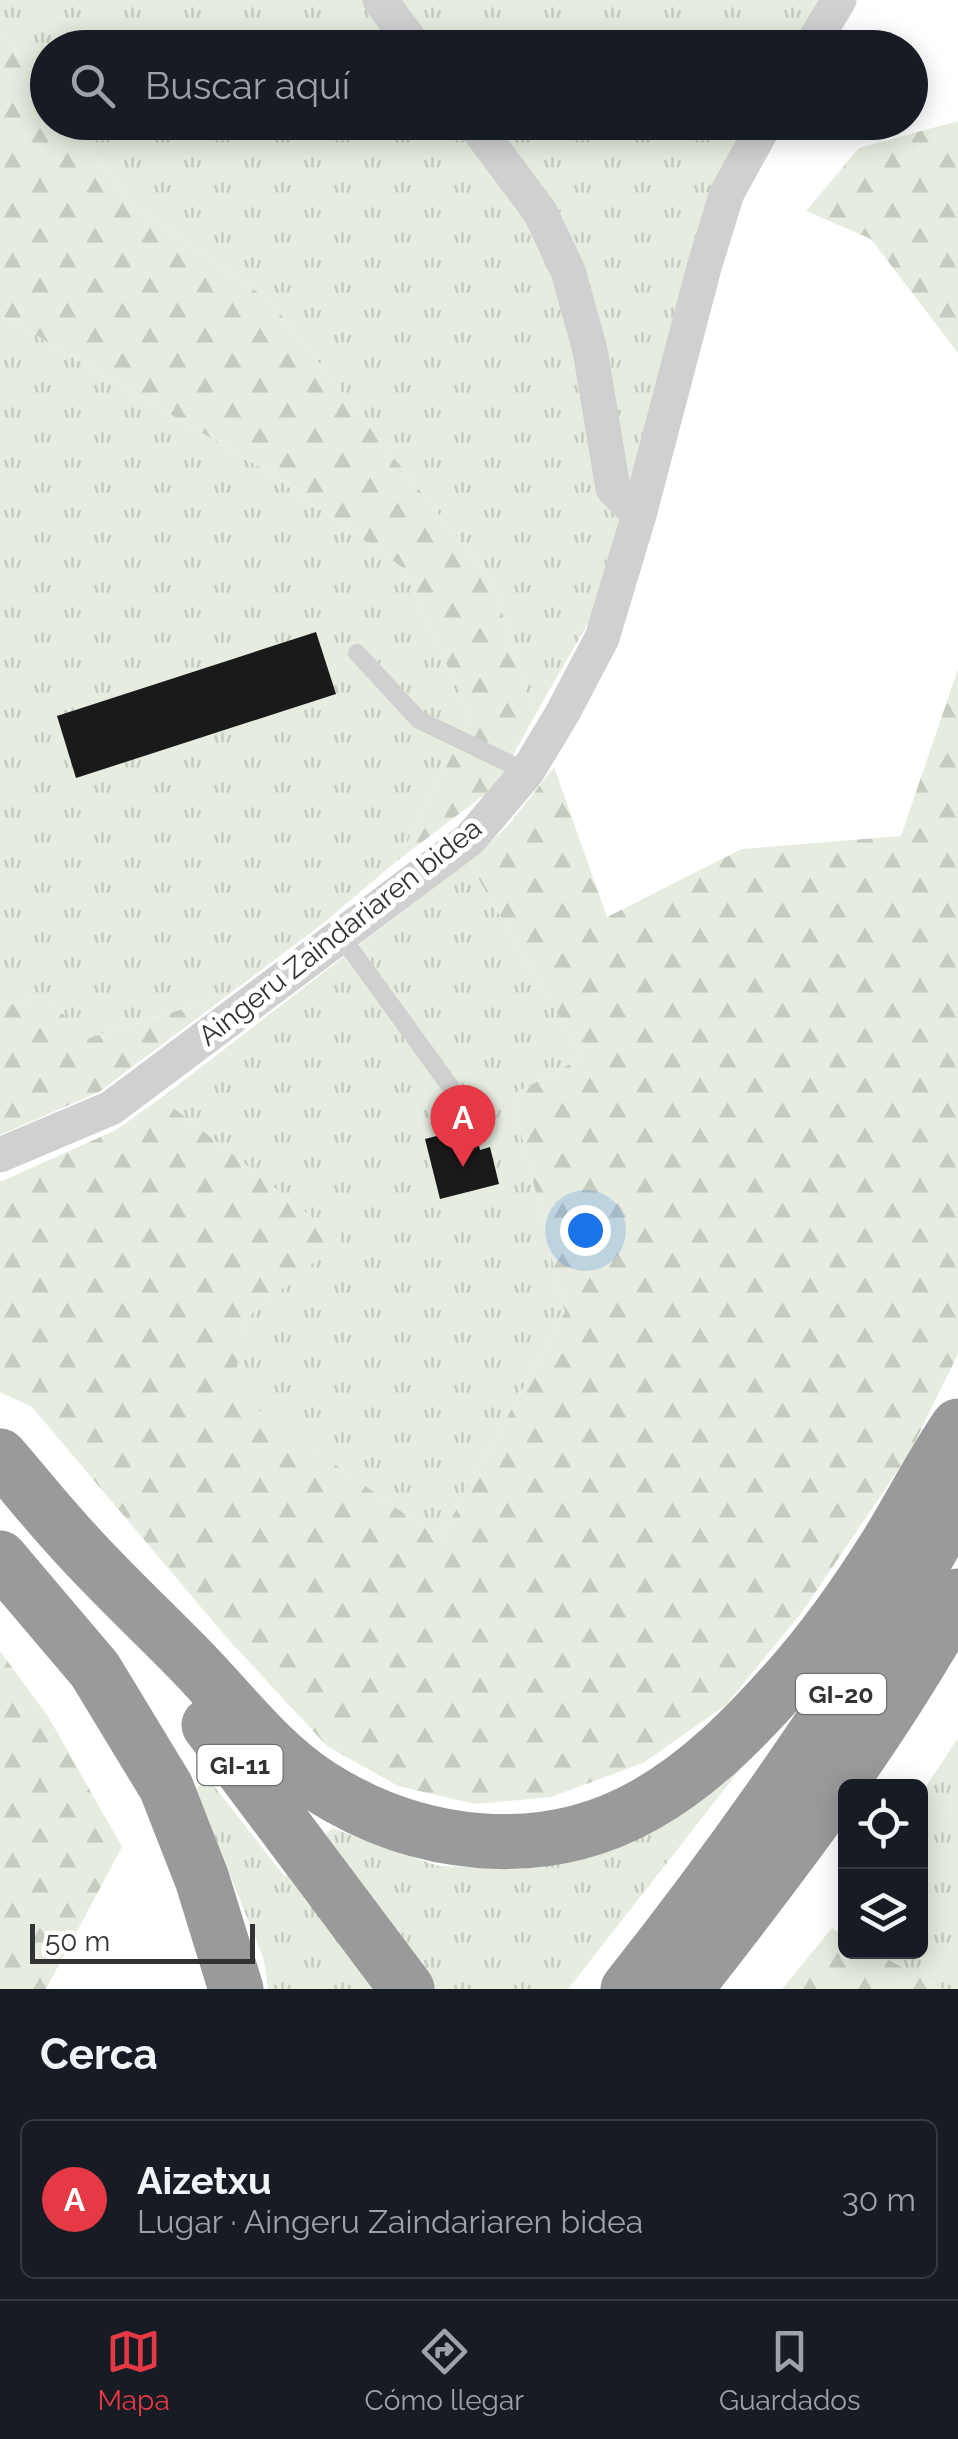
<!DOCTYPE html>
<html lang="es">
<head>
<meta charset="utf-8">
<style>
  body { margin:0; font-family:Raleway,sans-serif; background:#242831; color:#f1f3f6 }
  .controls { position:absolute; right:30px; bottom:30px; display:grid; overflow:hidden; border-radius:15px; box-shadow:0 5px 25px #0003 }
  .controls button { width:90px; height:90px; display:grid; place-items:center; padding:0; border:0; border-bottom:2px solid #363941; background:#171b24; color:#f1f3f6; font:50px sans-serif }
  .scale { position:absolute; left:30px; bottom:25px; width:225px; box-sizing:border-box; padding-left:10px; border:5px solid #333; border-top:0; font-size:28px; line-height:35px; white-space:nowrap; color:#333; -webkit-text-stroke:8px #fff; paint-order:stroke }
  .you { position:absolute; left:585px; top:1230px; width:35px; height:35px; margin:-25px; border:8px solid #fff; border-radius:50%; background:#1a73e8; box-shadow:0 0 0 15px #1a73e833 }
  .badge { display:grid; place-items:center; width:65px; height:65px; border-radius:50%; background:#e63946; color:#fff; font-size:32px; font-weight:700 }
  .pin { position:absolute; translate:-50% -82px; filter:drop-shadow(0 2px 5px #0008) }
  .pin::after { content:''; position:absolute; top:52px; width:35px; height:30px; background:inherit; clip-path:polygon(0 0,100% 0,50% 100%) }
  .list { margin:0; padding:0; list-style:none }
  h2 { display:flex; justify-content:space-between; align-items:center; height:130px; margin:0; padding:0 40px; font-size:42px }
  h2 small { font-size:32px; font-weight:400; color:#9ea1a6 }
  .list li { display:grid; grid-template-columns:65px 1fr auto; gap:30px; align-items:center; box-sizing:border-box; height:160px; margin:0 20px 20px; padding:0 20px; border:2px solid #363941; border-radius:15px }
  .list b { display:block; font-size:38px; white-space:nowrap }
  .list p { margin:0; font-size:32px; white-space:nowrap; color:#9ea1a6 }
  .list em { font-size:32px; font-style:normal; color:#9ea1a6 }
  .icon { flex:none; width:55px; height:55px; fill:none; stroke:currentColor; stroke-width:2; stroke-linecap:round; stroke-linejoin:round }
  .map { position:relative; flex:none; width:958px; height:1989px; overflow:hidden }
  .search { position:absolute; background:#171b24; box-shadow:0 5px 25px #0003; left:30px; right:30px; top:30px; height:110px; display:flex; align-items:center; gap:25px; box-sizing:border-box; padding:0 35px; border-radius:55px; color:#9ea1a6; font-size:38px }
  .sheet { height:310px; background:#171b24 }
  nav { display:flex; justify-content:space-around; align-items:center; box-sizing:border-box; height:140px; border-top:2px solid #363941; background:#171b24; font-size:28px; color:#9ea1a6 }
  nav a { display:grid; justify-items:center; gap:5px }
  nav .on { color:#e63946 }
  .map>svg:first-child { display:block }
</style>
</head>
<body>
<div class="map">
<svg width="958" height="1989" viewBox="0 0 958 1989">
  <defs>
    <pattern id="grass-tufts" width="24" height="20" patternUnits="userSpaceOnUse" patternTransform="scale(2.5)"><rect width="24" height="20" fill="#e6ecdf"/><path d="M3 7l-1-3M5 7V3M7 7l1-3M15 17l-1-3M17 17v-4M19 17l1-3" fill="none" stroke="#c6cbc0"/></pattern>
    <pattern id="forest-firs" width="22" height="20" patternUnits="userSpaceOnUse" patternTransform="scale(2.5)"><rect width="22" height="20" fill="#e6ecdf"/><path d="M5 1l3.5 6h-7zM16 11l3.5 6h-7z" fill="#c6cbc0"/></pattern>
  </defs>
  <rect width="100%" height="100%" fill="#fff"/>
  <g fill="url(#grass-tufts)">
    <polygon points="0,0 819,0 791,47 48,48 47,94 0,32"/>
    <polygon points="70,123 751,123 592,616 534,717 493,583 270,301 134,206"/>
    <polygon points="0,314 262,468 403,568 471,718 398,860 321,925 228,995 88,1038 43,996 0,1007"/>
    <polygon points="468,861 583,1057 512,1095 565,1312 440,1539 232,1392 245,1319 340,1240 161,1098"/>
    <polygon points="767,1735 568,1989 268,1989 264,1960 196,1789 207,1777 285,1877 332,1828 438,1866 524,1869 607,1846"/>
    <polygon points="958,1738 958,1989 943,1989 874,1952 920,1952 921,1794"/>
  </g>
  <g fill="url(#forest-firs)">
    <polygon points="0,32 47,94 48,122 70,123 134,206 270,301 493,583 534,717 496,786 398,860 471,718 403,568 262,468 0,314"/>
    <polygon points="958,121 958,353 871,239 806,211 859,148"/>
    <polygon points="958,669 958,1354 909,1454 802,1612 726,1705 643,1763 551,1797 475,1804 398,1786 327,1746 227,1638 32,1407 0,1392 0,1182 116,1130 161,1098 341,1240 245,1319 233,1392 440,1539 565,1312 512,1095 583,1057 468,861 507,827 554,767 607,917 742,849 901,836"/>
    <polygon points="228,995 99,1092 0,1135 0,1007 43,996 89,1038"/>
    <polygon points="0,1651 49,1718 122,1847 46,1989 0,1989"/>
    <polygon points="832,1928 845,1936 846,1952 874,1952 943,1989 782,1989"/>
  </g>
  <g fill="#1a1a1a">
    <polygon points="316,632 336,694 76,778 57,716"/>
    <polygon points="474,1126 480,1150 490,1147 499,1184 440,1199 425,1139"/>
  </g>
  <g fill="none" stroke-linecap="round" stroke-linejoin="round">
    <g stroke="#d0d0d0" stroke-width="18">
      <polyline points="357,653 419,720 527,772"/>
      <polyline points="341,936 468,1111"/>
    </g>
    <g stroke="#d0d0d0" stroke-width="35">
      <polyline points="380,0 416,48"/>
      <polyline points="810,48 839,0"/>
      <polyline points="473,122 540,212 568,271 590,350 613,488 639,515"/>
      <polyline points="0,1155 111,1108 470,839 527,772 562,714 602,638 639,515 705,264 727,193 766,122"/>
    </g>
    <g stroke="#9a9a9a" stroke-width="55">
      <path d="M0,1456C25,1485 48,1514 74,1542C111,1583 152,1621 191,1661C233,1704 269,1753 320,1786C417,1848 541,1863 643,1806C698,1776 744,1729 785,1683C823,1641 858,1591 888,1543C912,1504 932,1464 958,1426"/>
      <polyline points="0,1558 95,1670 166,1787 202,1879 236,1989"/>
      <polyline points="209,1725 407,1989"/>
      <path d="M628,1989C705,1892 778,1791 846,1687C886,1626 926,1563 958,1497"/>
      <path d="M685,1989C784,1863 880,1737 958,1596"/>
    </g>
  </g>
  <g text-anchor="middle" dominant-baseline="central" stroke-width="10" stroke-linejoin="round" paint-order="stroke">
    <g fill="#fff" stroke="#707070" stroke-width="2.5">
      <rect x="796" y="1674" width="90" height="40" rx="8"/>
      <rect x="197.5" y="1745" width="85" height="40" rx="8"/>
    </g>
    <g font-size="25" font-weight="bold" fill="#333">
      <text x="841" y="1694">GI-20</text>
      <text x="240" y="1765">GI-11</text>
    </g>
    <g font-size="28" fill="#333" stroke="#fff">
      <text transform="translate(340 932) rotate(-38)">Aingeru Zaindariaren bidea</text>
    </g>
  </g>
</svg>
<div class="controls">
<button><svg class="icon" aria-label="locate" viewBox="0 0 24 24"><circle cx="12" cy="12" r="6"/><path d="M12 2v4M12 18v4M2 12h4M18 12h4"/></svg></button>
<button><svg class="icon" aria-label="layers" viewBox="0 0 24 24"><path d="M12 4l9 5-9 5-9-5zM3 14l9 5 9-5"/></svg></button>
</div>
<div class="scale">50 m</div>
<div class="you"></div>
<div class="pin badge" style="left:463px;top:1167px">A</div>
<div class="search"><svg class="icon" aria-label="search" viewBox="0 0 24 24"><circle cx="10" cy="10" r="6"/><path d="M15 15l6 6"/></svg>Buscar aquí</div>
</div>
<section class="sheet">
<h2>Cerca<small></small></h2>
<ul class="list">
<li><span class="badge">A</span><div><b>Aizetxu</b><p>Lugar · Aingeru Zaindariaren bidea</p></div><em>30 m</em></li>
</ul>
</section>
<nav>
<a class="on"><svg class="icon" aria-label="map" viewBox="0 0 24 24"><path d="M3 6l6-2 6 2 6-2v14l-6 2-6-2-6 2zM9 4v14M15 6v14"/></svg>Mapa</a>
<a><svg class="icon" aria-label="directions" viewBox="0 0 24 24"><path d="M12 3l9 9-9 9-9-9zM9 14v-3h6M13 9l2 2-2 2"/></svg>Cómo llegar</a>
<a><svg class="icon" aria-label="saved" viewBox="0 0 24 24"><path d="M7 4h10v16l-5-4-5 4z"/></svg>Guardados</a>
</nav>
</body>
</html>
